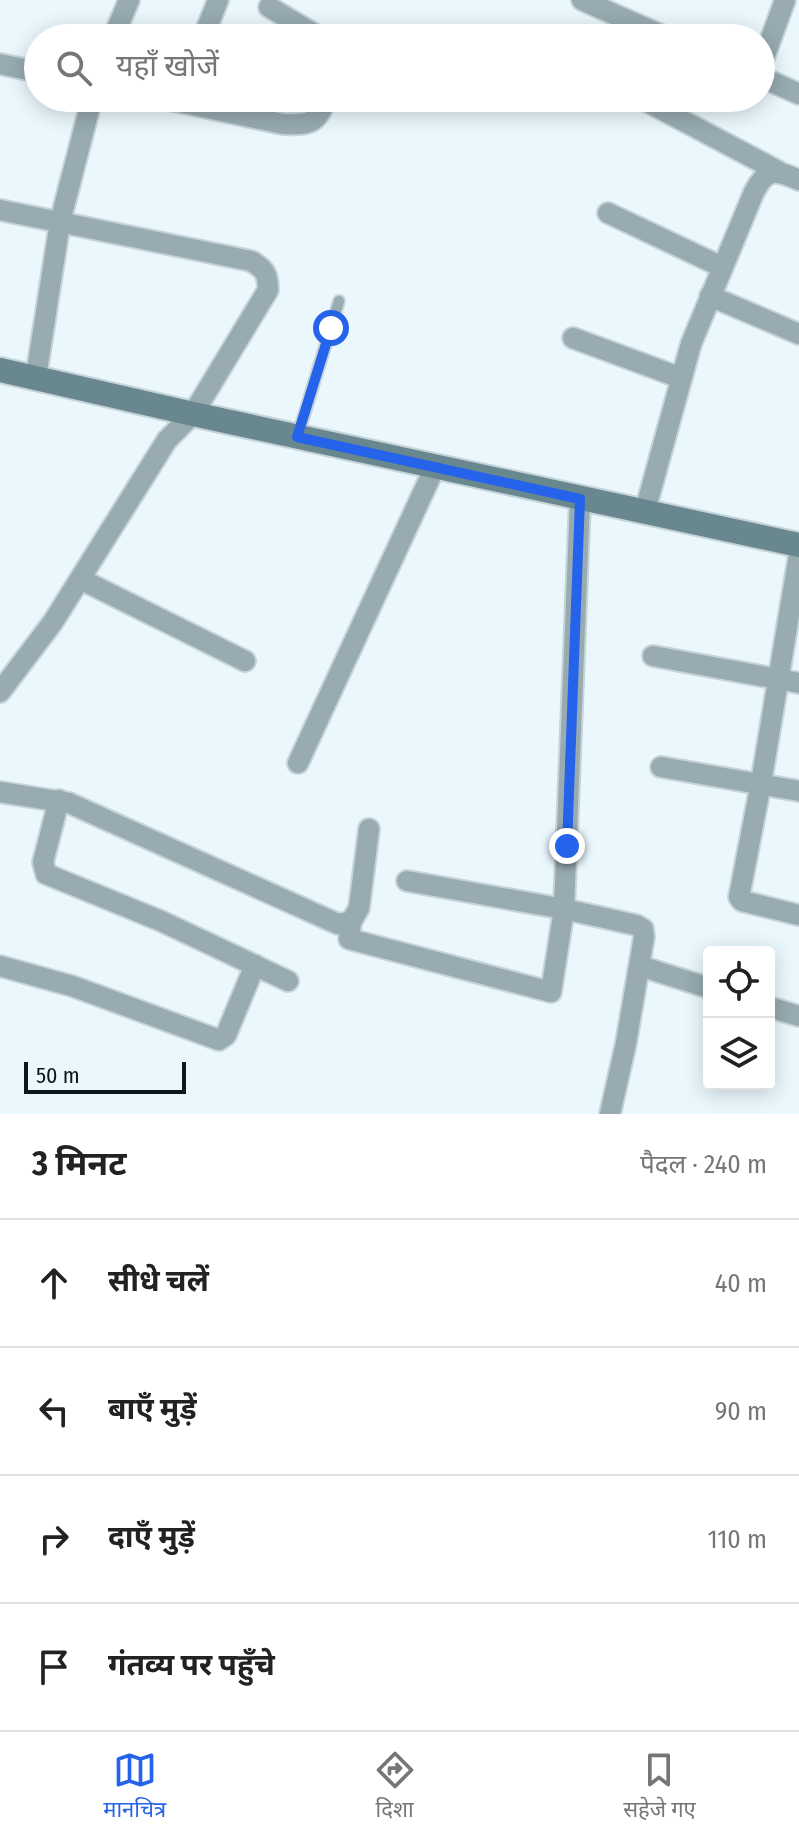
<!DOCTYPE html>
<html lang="hi">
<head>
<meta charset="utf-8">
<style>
  body { margin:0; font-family:"Fira Sans Condensed","Noto Sans Devanagari",sans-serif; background:#f2f2f2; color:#222 }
  .controls { position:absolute; right:24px; bottom:24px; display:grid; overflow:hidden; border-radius:8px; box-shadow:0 4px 20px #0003 }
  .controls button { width:72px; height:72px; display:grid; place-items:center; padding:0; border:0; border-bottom:2px solid #e0e0e0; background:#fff; color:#222; font:40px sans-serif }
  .scale { position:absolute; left:24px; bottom:20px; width:162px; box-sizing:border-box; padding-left:8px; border:4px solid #0a181b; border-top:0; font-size:22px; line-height:28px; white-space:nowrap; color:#0a181b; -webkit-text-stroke:6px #eaf8fd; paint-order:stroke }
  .stop { position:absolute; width:24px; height:24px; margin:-18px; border:6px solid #2563eb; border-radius:50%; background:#fff }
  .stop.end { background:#2563eb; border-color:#fff; box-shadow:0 2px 8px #0008 }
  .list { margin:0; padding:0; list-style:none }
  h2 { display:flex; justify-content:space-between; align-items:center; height:104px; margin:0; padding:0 32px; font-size:34px }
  h2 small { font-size:26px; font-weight:400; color:#767676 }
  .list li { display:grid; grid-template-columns:52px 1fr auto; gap:24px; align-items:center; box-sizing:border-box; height:128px; padding:0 32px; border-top:2px solid #e0e0e0 }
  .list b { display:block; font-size:30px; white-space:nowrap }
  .list em { font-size:26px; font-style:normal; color:#767676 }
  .icon { flex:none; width:44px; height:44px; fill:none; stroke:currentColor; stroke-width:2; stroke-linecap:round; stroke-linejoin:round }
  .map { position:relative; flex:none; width:799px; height:1114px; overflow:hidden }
  .search { position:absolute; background:#fff; box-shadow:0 4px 20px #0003; left:24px; right:24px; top:24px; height:88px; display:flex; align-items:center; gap:20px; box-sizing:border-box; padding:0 28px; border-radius:44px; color:#767676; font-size:30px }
  .sheet { height:616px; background:#fff }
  nav { display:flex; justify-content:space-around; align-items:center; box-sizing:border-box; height:112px; border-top:2px solid #e0e0e0; background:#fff; font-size:22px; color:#767676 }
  nav a { display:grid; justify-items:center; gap:4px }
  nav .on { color:#2563eb }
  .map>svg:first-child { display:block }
</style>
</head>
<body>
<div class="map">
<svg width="799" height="1114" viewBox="0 0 799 1114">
  <rect width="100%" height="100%" fill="#eaf8fd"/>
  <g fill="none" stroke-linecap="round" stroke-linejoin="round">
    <defs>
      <polyline id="lane" points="298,435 339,301"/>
      <g id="street">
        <polyline points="582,0 668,38"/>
        <polyline points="269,7 321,38"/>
        <polyline points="113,38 129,0"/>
        <polyline points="203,38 218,0"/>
        <polyline points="0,64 38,72"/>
        <polyline points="761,66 785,0"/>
        <polyline points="761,77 799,94"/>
        <path d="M160,98L283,124C309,125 318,124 326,98"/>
        <polyline points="640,98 778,171"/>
        <path d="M0,210L251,261C265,269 268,274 268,290L193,414L167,440L53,622L0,692"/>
        <polyline points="608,213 722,267"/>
        <polyline points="710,296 799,334"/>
        <polyline points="573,338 681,378"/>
        <polyline points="36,377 60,222 92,98"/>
        <path d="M645,511L691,344L754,192C767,167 776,170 799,180"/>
        <polyline points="799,555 761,783 739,897 742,901 799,915"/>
        <polyline points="80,579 245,661"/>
        <polyline points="653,656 799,683"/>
        <polyline points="298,763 435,467"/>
        <polyline points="661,767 799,791"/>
        <polyline points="0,792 69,803 338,924 351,922 359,908 369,829"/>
        <polyline points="59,800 43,862 46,874 161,921 288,981"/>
        <polyline points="407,881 564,909 636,925 643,929 644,937 626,1043 610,1114"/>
        <polyline points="351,922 349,939 551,992 564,909 580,499"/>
        <polyline points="0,966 72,986 219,1040 226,1035 255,965"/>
        <polyline points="640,966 709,988"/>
        <polyline points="769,1007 799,1016"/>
      </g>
      <polyline id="secondary" points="0,370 193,414 799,545"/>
    </defs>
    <use href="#lane" stroke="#c6d4d9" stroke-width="14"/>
    <use href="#street" stroke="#c6d4d9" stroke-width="24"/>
    <use href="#secondary" stroke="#c6d4d9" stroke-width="28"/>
    <use href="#lane" stroke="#97abb1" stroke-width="10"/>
    <use href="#street" stroke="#97abb1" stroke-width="20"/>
    <use href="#secondary" stroke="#69878f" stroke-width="24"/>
  </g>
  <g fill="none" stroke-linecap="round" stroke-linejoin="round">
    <polyline stroke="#2563eb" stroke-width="10" points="331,328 297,437 580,499 567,846"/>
  </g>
</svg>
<div class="controls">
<button><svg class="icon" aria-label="locate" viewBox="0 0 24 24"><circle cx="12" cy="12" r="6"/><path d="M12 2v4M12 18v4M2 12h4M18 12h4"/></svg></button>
<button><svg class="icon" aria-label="layers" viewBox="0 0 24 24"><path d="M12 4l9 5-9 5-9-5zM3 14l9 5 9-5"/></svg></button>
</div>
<div class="scale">50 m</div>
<div class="stop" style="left:331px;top:328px"></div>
<div class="stop end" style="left:567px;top:846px"></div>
<div class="search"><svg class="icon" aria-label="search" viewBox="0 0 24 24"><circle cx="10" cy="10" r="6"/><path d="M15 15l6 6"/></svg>यहाँ खोजें</div>
</div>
<section class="sheet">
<h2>3 मिनट<small>पैदल · 240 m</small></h2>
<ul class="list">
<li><svg class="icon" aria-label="ahead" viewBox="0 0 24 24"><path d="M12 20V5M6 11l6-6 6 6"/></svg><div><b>सीधे चलें</b></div><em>40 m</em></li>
<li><svg class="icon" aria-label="left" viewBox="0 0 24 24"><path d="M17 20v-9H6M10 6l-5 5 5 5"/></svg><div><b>बाएँ मुड़ें</b></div><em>90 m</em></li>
<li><svg class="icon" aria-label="right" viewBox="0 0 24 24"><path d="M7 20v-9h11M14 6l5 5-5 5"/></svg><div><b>दाएँ मुड़ें</b></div><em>110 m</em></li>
<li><svg class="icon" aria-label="arrive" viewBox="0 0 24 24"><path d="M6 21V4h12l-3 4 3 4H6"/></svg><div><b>गंतव्य पर पहुँचे</b></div></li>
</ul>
</section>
<nav>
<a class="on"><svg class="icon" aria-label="map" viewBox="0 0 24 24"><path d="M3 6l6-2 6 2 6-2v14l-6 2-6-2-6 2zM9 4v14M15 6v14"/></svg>मानचित्र</a>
<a><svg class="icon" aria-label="directions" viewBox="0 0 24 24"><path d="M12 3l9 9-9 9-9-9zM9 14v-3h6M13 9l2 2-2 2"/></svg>दिशा</a>
<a><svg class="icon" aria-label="saved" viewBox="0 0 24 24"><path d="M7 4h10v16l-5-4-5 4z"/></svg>सहेजे गए</a>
</nav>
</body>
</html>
